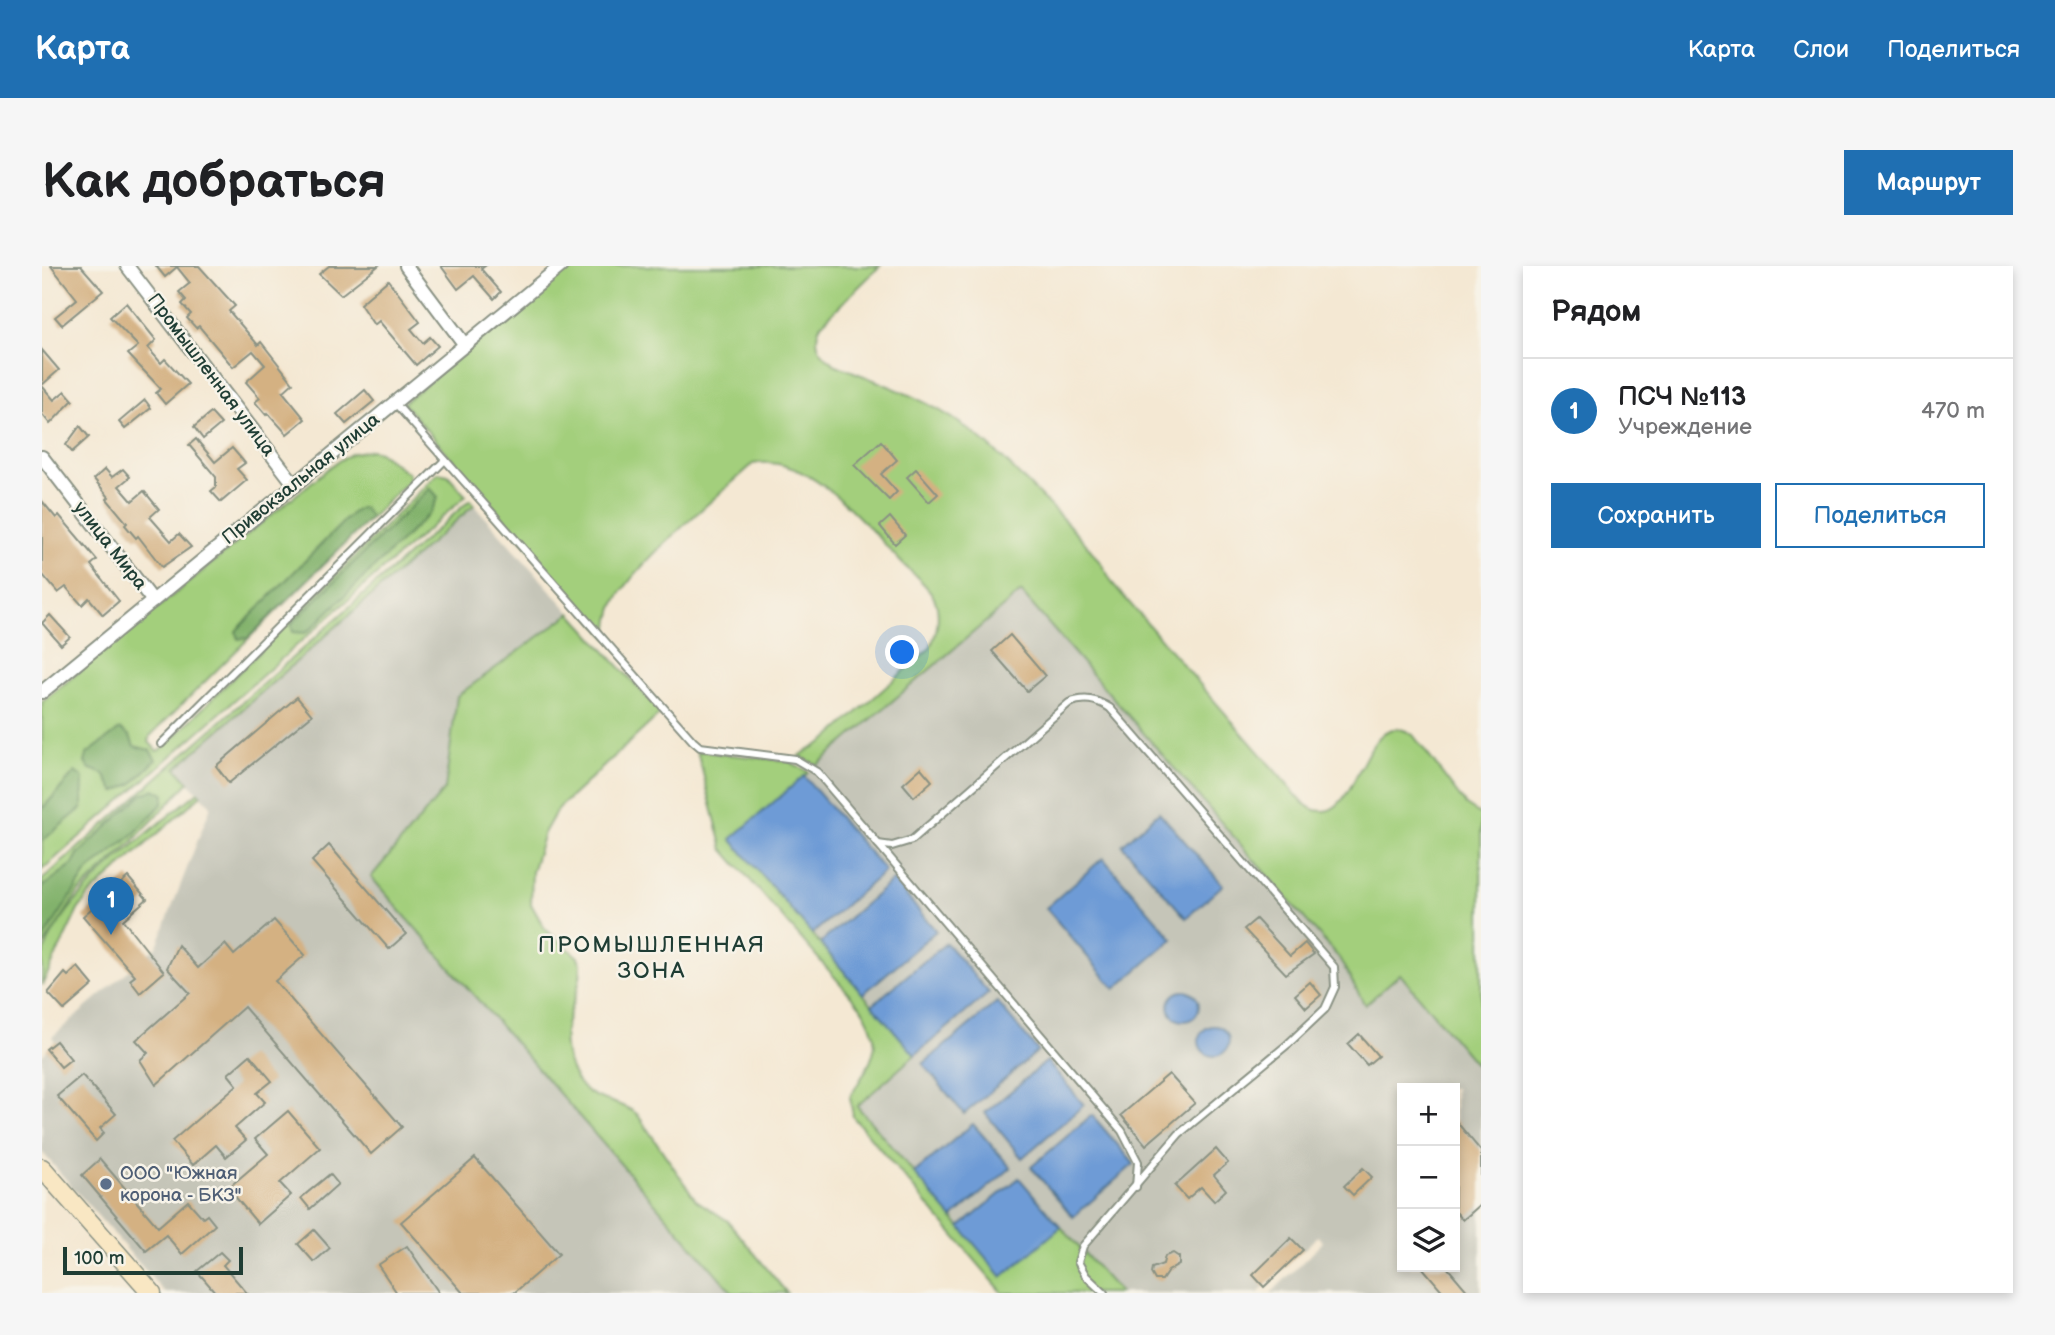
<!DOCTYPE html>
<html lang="ru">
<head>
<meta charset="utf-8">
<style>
  body { margin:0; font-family:"Balsamiq Sans",sans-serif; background:#f6f6f6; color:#202124 }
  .controls { position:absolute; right:21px; bottom:21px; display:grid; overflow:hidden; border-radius:0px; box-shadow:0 4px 10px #0003 }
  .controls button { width:63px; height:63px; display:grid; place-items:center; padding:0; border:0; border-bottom:2px solid #e0e0e0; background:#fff; color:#202124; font:35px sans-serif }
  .scale { position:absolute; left:21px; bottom:18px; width:180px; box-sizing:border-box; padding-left:7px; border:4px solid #1f3d34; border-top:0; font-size:19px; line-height:24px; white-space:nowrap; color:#1f3d34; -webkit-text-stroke:5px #f7f3e8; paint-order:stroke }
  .you { position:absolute; left:861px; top:387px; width:24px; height:24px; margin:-18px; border:5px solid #fff; border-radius:50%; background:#1a73e8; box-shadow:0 0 0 10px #1a73e833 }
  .badge { display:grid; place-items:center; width:46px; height:46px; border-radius:50%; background:#1f6fb2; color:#fff; font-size:23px; font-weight:700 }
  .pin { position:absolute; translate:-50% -58px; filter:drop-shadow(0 2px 4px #0008) }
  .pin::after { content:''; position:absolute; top:37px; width:24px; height:21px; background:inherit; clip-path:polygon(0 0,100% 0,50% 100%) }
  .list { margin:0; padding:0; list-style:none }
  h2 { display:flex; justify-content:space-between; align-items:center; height:91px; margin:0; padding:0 28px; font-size:30px }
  h2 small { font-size:23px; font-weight:400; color:#757577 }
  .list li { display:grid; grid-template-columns:46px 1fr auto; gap:21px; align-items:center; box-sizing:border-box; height:105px; padding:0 28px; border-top:2px solid #e0e0e0 }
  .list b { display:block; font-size:26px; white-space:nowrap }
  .list p { margin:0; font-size:23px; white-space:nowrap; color:#757577 }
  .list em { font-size:23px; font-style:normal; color:#757577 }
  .actions { display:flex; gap:14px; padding:21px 28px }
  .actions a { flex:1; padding:16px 0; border:2px solid #1f6fb2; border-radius:0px; text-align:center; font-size:24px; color:#1f6fb2 }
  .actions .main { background:#1f6fb2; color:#fff }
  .icon { flex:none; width:38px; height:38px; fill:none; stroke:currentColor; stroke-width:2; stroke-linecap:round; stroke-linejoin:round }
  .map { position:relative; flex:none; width:1439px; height:1027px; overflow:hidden; border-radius:0px }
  header { display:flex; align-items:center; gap:42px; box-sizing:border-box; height:98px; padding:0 35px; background:#1f6fb2; color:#fff }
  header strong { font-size:33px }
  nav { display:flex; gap:38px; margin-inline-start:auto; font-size:24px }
  .intro { display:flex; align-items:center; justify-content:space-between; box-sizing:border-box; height:168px; padding:0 42px }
  h1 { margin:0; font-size:49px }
  .button { padding:18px 32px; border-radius:0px; background:#1f6fb2; color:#fff; font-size:24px; font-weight:700 }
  main { display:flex; gap:42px; padding:0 42px }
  aside { flex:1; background:#fff; border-radius:0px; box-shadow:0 4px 10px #0003 }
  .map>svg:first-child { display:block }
</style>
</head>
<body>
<header>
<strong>Карта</strong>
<nav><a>Карта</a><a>Слои</a><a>Поделиться</a></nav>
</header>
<div class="intro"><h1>Как добраться</h1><a class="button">Маршрут</a></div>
<main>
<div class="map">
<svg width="1439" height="1027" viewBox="0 0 1439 1027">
  <rect width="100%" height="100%" fill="#f7f3e8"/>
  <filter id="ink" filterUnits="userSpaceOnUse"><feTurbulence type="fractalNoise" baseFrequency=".0143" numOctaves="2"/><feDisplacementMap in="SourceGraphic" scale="14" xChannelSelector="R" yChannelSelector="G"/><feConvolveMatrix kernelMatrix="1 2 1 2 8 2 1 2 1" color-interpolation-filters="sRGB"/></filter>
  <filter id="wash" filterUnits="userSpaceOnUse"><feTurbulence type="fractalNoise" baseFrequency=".00686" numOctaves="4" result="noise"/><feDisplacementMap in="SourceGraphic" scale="28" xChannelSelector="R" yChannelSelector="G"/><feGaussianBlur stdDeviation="1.57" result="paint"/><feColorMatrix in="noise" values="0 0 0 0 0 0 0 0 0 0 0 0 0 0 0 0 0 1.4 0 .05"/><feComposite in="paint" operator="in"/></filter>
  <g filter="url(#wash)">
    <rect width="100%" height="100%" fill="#f4e8d3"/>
    <g fill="#c5c5b8" fill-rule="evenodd">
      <polygon points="432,239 529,347 415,430 403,523 329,611 691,1027 123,1027 0,886 0,790 13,775 10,771 115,680 169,540 133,502"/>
      <path d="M979,326L1297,692L1323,738L1358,708L1439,805V1027H1229L1281,976L1276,970L1216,1027H1078L1019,961L960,1011L814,839L873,789L689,573ZM1360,822H1413V1001H1360Z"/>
    </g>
    <g fill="#a3cf7c" stroke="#618658" stroke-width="2">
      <path d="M527,0H838L779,58C770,76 777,86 792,98C836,116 883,132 922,160C952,181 978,210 1004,236C1030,262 1054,285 1071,318L1261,537C1318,581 1316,431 1371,469L1424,539L1439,549V805L1358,708L1323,739L1297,692L979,326L775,499L757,490L784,474L888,382C895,367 900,346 891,330C884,317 868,306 858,295C823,258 766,186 711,198C674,232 596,294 574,335C568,347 567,359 566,372L361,137Z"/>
      <polygon points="329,184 337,186 367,208 367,214 108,470 107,476 115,485 122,481 396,207 406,209 424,230 0,604 0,436 293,197 311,187"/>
      <polygon points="428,234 432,239 134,502 147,516 88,578 36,627 0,682 0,614"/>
      <path d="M529,347L619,447L515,544L502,567L490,606L489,638L503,663L536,691L539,698C539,737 512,756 527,798C530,807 534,815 541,822C556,836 579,835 595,848L654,934L686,955L745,1027H691L329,611L403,523L415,430Z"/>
      <path d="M655,485L746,495L767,506L689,573L873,789L815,840L960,1010L1019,961L1078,1027H961L811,851L808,831C830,793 845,781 818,740L681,583Z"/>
      <path d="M156,526L159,529L48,628L36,644L0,719C0,710 0,699 0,692C18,630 108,566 156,526Z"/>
    </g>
    <g fill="#82b26c" stroke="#507850" stroke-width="2">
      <polygon points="388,222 396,231 389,246 271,361 263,367 251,366 249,358"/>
      <polygon points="318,242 322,242 329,252 206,372 196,373 194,365 310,247"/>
      <polygon points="78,463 88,470 92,480 108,484 114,494 90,518 73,526 62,508 48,503 43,497 45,488"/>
      <polygon points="33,506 41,512 40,542 0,575 0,543"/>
      <polygon points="112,523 122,528 121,537 93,567 45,606 0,675 0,621 31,598 36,588 99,529"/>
    </g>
    <g fill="#6e9bd6" stroke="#466c85" stroke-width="2">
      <polygon points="762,510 843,605 770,668 689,573"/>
      <polygon points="1117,546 1181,619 1144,652 1080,579"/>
      <polygon points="1061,592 1131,673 1073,723 1004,642"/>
      <polygon points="851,614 894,665 821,728 778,677"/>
      <polygon points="904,677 947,727 873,789 830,739"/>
      <circle cx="1142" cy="740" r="15"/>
      <polygon points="955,736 996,785 922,848 881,798"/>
      <circle cx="1172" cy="775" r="15"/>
      <polygon points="1005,795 1042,839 980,892 943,847"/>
      <polygon points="1050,849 1092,898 1031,951 989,901"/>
      <polygon points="931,858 969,902 910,952 872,907"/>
      <polygon points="977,912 1019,961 960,1011 918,961"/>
    </g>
    <g id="blocks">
      <g fill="#d4b182">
        <polygon points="9,0 39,0 61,25 20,59 13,51 35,33"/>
        <polygon points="114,0 157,0 193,40 187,45 216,79 219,76 251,117 241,126 263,153 245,168 226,147 224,149 213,136 218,132 204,116 223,99 211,85 191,101 157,60 154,62 145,52 149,48 140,38 144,34 137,26 148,17 135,1 123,11"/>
        <polygon points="287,0 336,0 299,29 277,8"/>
        <polygon points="399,0 443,0 439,3 459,26 452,33 432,10 416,23"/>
        <polygon points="346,14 378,56 369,63 381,77 388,71 396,80 374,99 337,55 332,59 318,38"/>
        <polygon points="84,37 114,74 106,82 119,97 123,93 146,118 123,138 114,127 119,123 86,88 96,80 68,51"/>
        <polygon points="0,84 17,104 0,119"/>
        <polygon points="0,120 12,134 23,125 31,134 8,158 0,148"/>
        <polygon points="323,124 332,135 304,158 295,148"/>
        <polygon points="103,134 109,142 83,163 77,156"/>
        <polygon points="169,147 179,158 161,173 152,161"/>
        <polygon points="38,160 47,171 30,186 24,179"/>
        <polygon points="154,173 173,196 190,182 203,197 195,203 205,214 179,236 169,225 174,221 174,211 147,179"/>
        <polygon points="839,175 855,194 839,208 855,226 847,234 812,199"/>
        <polygon points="63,203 70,211 81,203 88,211 77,220 90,235 102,225 117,243 108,251 129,275 137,268 149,281 120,301 96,270 94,272 83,259 85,257 65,233 67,231 52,213"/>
        <polygon points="874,203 896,228 887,236 865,211"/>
        <polygon points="0,235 14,252 17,249 55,294 49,299 77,335 61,349 47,332 40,339 24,321 16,327 0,308"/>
        <polygon points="848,251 863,269 853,278 838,260"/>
        <polygon points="8,349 28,371 19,379 0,357"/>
        <polygon points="968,369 1003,410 985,425 950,385"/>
        <polygon points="255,431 270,449 187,517 174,500"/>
        <polygon points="879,502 890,515 872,531 861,518"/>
        <polygon points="287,579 364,668 347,683 270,595"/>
        <polygon points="86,611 105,633 81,654 122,706 98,727 88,714 93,710 41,650"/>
        <polygon points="1214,653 1248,690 1263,677 1272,688 1244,708 1202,663"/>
        <polygon points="232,654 263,689 233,715 360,861 329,888 202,741 114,819 98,794 106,787 94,774 148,727 125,702 136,679 156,702 183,678 192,689"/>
        <polygon points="36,701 51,719 22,744 6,727 23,707 26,710"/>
        <polygon points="1268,716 1279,729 1264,742 1253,729"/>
        <polygon points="1317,768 1336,790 1325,799 1306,778"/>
        <polygon points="14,775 29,793 19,801 4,783"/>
        <polygon points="208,789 230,815 215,827 223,836 193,862 204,874 184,891 174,879 151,899 130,875 195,819 186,808"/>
        <polygon points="1127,808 1153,837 1104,879 1079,849"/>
        <polygon points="40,809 74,848 58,862 62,867 54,875 15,830"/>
        <polygon points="246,845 278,882 238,917 249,929 216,958 186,922 226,888 213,873"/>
        <polygon points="1413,854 1439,885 1439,938 1421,954 1413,945"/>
        <polygon points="1174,883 1186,897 1172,909 1184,924 1172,935 1159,921 1145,933 1133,920"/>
        <polygon points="433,892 517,988 472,1027 421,1027 359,956"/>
        <polygon points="58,893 116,961 146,935 161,952 165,949 173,959 140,988 124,969 104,985 40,909"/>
        <polygon points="1321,902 1330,911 1311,929 1302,920"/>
        <polygon points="288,908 296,918 268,943 259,932"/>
        <polygon points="272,964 288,982 272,996 256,978"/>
        <polygon points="1249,972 1261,984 1222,1021 1211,1009"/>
        <polygon points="365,980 397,1027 355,1027 336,999"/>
        <polygon points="178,986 186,994 181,999 205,1027 174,1027 155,1005"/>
        <polygon points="1131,987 1137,991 1137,999 1126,1005 1120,1014 1113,1014 1109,1007 1110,1002 1121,998 1123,990"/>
        <polygon points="1380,1001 1405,1001 1427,1027 1402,1027"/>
      </g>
    </g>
  </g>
  <g filter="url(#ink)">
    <use href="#blocks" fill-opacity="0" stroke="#8a9284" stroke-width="2"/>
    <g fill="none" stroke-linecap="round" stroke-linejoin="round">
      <defs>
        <g id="service">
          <polyline points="353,137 651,475 658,481 753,493 775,506 1080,865 1096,896 1094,921"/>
          <polyline points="119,478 403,194"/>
          <path d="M836,578L850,580L870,574L1027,437C1042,431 1054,433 1068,442L1292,701L1293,721L1283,743L1246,778L1137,868L1041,980L1036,996L1044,1010L1062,1027"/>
        </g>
        <g id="minor">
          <polyline points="85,0 253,219"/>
          <polyline points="364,0 423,79"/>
          <polyline points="0,191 111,335"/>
          <polyline points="0,426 519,0"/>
        </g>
        <polyline id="secondary" points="0,902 110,1027"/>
      </defs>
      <use href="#service" stroke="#8a9284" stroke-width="10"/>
      <use href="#minor" stroke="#8a9284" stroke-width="16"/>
      <use href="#secondary" stroke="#8a9284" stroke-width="21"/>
      <use href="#service" stroke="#fff" stroke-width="6"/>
      <use href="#minor" stroke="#fff" stroke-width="12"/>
      <use href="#secondary" stroke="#f9e7c3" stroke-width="18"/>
    </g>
  </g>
  <circle fill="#5c6f8a" stroke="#f7f3e8" stroke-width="2.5" cx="64" cy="918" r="7"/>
  <g text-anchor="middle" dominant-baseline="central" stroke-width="5" stroke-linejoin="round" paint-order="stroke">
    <g font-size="19" fill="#1f3d34" stroke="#f7f3e8">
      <text transform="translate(169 109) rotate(53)">Промышленная улица</text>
      <text transform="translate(259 213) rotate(-39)">Привокзальная улица</text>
      <text transform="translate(68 280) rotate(52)">улица Мира</text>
    </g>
    <g font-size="19" fill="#4e5e75" stroke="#f7f3e8" text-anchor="start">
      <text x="78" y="907">ООО "Южная<tspan x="78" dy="22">корона - БКЗ"</tspan></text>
    </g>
    <g font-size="23" letter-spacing="2" fill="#1f3d34" stroke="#f7f3e8">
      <text x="610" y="679">ПРОМЫШЛЕННАЯ<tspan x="610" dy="26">ЗОНА</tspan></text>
    </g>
  </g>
</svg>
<div class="controls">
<button>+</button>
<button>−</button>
<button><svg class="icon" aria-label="layers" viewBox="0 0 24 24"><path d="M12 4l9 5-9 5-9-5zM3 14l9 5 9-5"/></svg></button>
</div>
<div class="scale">100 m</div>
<div class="you"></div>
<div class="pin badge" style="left:69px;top:669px">1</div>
</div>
<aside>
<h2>Рядом<small></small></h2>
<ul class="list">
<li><span class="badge">1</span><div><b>ПСЧ №113</b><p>Учреждение</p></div><em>470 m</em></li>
</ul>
<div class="actions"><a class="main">Сохранить</a><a>Поделиться</a></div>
</aside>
</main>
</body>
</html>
